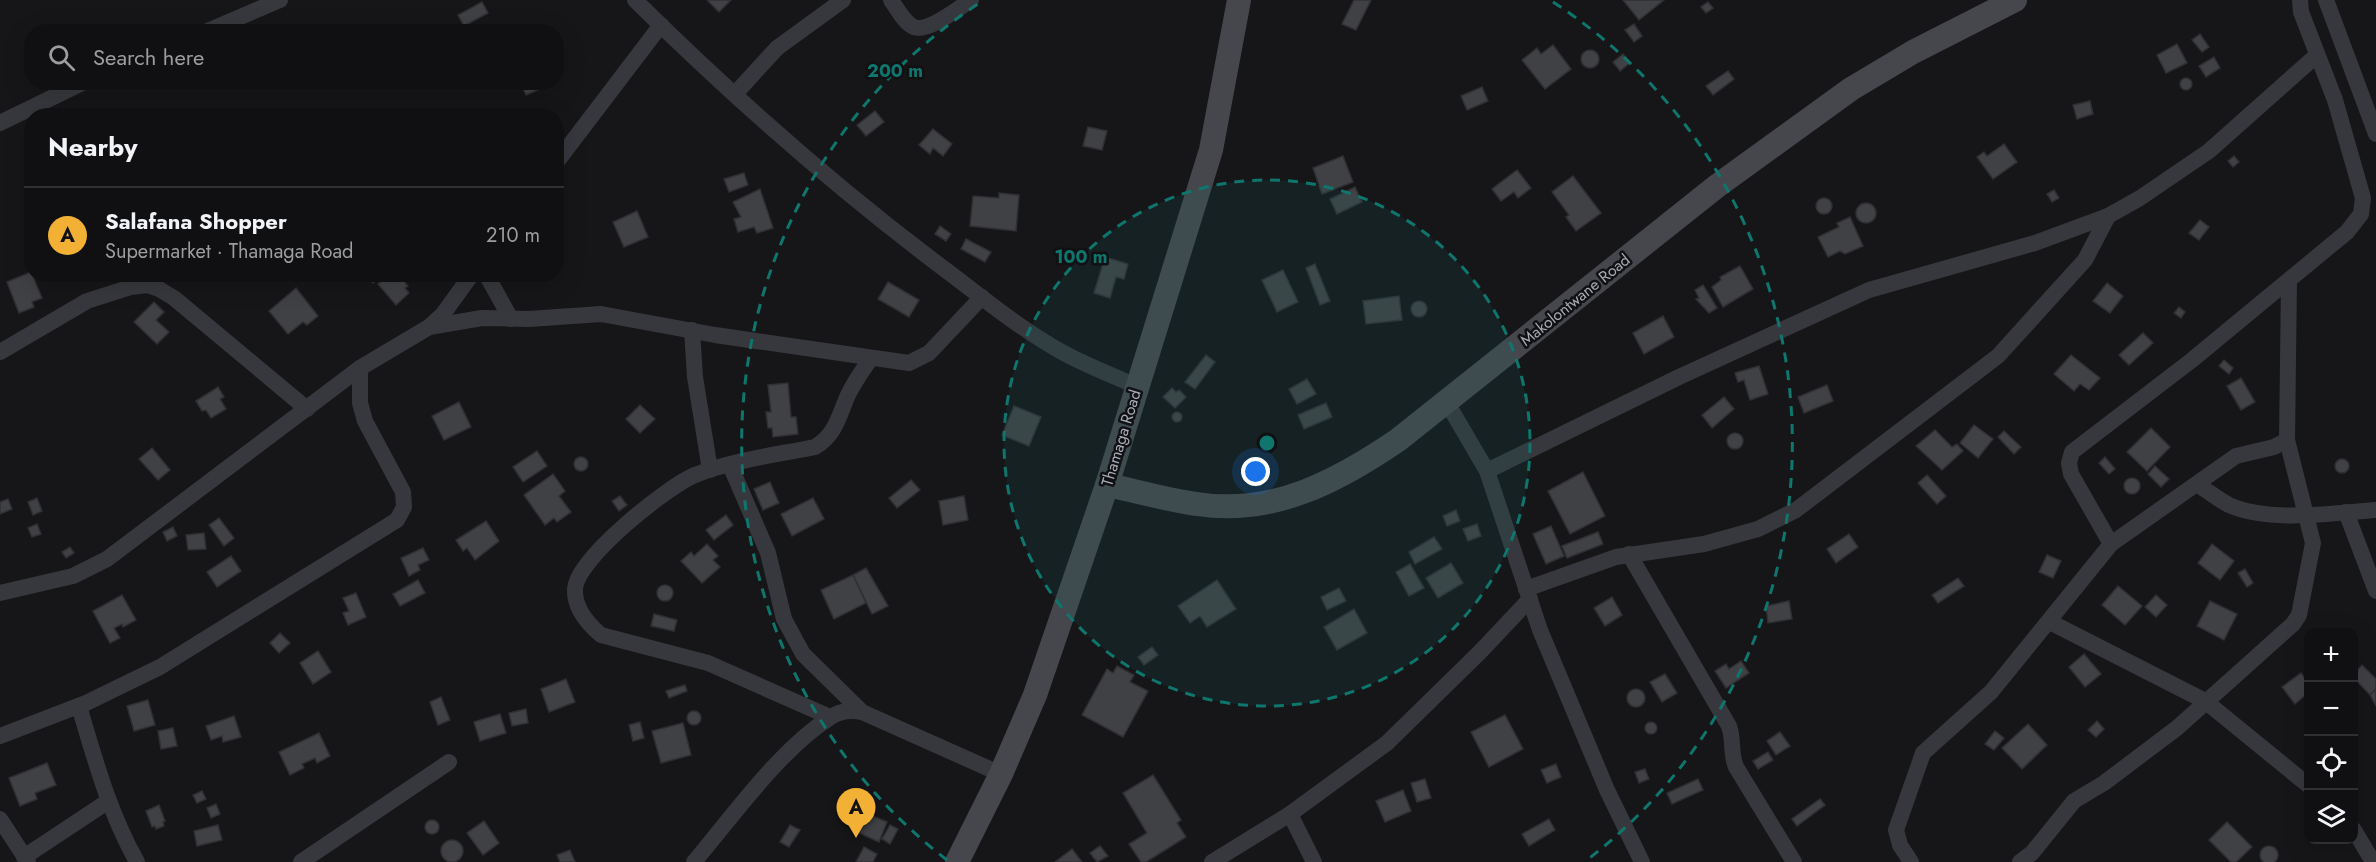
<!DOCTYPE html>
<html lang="en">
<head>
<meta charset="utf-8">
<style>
  body { margin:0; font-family:Jost,sans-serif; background:#1e1e20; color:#f1f3f6 }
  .controls { position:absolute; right:18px; bottom:18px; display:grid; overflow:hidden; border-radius:12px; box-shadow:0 6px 24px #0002 }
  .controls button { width:54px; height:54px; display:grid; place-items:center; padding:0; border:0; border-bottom:2px solid #303032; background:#101012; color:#f1f3f6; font:30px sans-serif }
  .you { position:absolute; left:1256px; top:472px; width:21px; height:21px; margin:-15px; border:4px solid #fff; border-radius:50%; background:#1a73e8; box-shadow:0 0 0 9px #1a73e833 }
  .badge { display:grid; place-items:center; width:39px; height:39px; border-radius:50%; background:#f2b134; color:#111; font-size:20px; font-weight:700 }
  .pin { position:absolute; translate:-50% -50px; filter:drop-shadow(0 2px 3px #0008) }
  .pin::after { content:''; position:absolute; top:32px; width:21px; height:18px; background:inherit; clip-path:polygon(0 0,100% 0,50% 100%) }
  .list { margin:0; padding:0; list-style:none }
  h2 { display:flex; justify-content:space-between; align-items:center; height:78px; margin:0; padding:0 24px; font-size:26px }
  h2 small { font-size:20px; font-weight:400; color:#9c9d9f }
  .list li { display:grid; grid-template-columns:39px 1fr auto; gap:18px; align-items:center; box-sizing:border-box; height:96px; padding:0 24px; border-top:2px solid #303032 }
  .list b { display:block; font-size:22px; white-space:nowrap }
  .list p { margin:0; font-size:20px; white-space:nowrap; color:#9c9d9f }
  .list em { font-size:20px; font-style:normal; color:#9c9d9f }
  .icon { flex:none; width:33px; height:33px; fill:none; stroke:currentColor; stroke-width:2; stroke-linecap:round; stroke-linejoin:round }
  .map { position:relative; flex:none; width:2376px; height:862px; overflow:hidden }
  .search { position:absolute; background:#101012; box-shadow:0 6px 24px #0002; left:24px; top:24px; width:540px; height:66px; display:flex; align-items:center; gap:15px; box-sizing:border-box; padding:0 21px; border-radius:24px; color:#9c9d9f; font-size:22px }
  .panel { position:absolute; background:#101012; box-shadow:0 6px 24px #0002; left:24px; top:108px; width:540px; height:174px; border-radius:24px }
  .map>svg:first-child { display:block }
</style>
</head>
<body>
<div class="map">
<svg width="2376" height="862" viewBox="0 0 2376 862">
  <rect width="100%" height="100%" fill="#161618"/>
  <g fill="#404145" stroke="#303034" stroke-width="1.5">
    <polygon points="707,0 731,0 719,12"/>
    <polygon points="1354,0 1371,0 1356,30 1342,24"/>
    <polygon points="1623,0 1664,0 1639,20"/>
    <polygon points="482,2 488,13 464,26 458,15"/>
    <polygon points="1708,2 1713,8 1706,13 1701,7"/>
    <polygon points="1634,24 1642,36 1634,42 1625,30"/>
    <polygon points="2200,34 2209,47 2202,52 2192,40"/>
    <polygon points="2177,44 2187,63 2166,73 2157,55"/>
    <polygon points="1553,45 1571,69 1545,89 1522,60 1537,48 1541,54"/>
    <circle cx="1590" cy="59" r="9"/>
    <polygon points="1623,54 1630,63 1620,71 1613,62"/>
    <polygon points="2214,57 2220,68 2206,77 2199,66"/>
    <polygon points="1728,71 1734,79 1713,95 1706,86"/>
    <circle cx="2186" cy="84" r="6"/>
    <polygon points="520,82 548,82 549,85 526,95"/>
    <polygon points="1482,87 1488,101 1467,110 1461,96"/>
    <polygon points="2090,101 2093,114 2077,119 2073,105"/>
    <polygon points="875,111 884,122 866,136 857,125"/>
    <polygon points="1088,127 1107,131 1102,150 1083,146"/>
    <polygon points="933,129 952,144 943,156 933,148 930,154 919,145"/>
    <polygon points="2004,144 2017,162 1993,179 1977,157 1984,152 1987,156"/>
    <polygon points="1343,156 1353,182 1322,194 1313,168"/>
    <polygon points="2234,156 2239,162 2233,167 2228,161"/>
    <polygon points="1517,170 1531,188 1518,198 1514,192 1501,201 1492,189"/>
    <polygon points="744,173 748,185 729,192 724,179"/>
    <polygon points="1573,176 1601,213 1576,231 1566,217 1569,215 1552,192"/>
    <polygon points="1355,187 1362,202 1337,214 1330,199"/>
    <polygon points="760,189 773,228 757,233 754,227 738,232 734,219 741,217 733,202"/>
    <polygon points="2054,190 2059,198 2052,202 2047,194"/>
    <polygon points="999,193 1019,195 1016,231 970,226 973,196 999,198"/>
    <circle cx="1824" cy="206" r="8"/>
    <circle cx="1866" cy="213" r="10"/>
    <polygon points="637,211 648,237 624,247 613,222"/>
    <polygon points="1850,217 1863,246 1845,254 1840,251 1828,257 1818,237 1839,227 1837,223"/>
    <polygon points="2200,220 2209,227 2199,240 2189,233"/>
    <polygon points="940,226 951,234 946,241 935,234"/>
    <polygon points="966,239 991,252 985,262 961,249"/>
    <polygon points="1105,257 1128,264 1124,279 1116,277 1110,298 1094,293"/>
    <polygon points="1315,264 1330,301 1320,305 1306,268"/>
    <polygon points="1740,266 1753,289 1723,307 1712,287 1721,280 1720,277"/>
    <polygon points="1283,270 1298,302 1277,312 1262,280"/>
    <polygon points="31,272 42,298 32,302 34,307 19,313 7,282"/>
    <polygon points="365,274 384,274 373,283"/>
    <polygon points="390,274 398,274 408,286 405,288 409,293 396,305 378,284"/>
    <polygon points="888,282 919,300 909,317 878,299"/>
    <polygon points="2107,283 2123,296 2110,313 2093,301"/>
    <polygon points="1703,285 1717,308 1709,313 1696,299 1699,298 1695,290"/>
    <polygon points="296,288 318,316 307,325 303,322 288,334 269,311"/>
    <polygon points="1399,296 1402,320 1366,324 1363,301"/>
    <circle cx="1419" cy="309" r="8"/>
    <polygon points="154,302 164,312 156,320 169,332 157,344 134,322"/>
    <polygon points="2179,307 2185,312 2181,318 2174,313"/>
    <polygon points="1663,316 1674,337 1644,354 1633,333"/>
    <polygon points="2143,333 2153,343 2129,365 2119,355"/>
    <polygon points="1206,355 1215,362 1195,389 1185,382"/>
    <polygon points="2071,355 2100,378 2089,390 2080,384 2074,391 2054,374"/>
    <polygon points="2224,360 2233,368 2229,374 2219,366"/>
    <polygon points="1759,366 1768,394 1750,400 1744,380 1738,382 1735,373"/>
    <polygon points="2241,378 2255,402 2241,410 2227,386"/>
    <polygon points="1307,379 1316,394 1297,404 1289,389"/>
    <polygon points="788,383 791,417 796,417 798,434 773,437 772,428 768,428 766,412 771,412 768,385"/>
    <polygon points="1827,385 1833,401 1804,413 1798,397"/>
    <polygon points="218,387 224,397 220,399 226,409 211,418 206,410 202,411 196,401"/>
    <polygon points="1172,388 1176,392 1179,390 1186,397 1175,408 1163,397"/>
    <polygon points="1724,397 1734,409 1712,428 1702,415"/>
    <polygon points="459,402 471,427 444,440 432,416"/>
    <polygon points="1326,403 1332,417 1304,429 1298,415"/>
    <polygon points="640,405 655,419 640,433 626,419"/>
    <polygon points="1014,406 1041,417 1029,446 1002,435"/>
    <circle cx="1177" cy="417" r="5"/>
    <polygon points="1974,425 1993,439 1978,458 1960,443"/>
    <polygon points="2151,428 2170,447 2147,471 2127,452"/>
    <polygon points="1935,430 1952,447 1957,444 1963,451 1942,470 1916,446"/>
    <polygon points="2004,431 2021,447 2014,454 1998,437"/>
    <circle cx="1735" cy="441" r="8"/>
    <polygon points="152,448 170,470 158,480 139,459"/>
    <polygon points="537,451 547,466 523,482 513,467"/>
    <polygon points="2105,457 2115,469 2109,474 2099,463"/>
    <circle cx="581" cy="464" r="7"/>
    <circle cx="2342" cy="466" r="7"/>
    <polygon points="2155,466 2169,479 2161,487 2148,474"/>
    <polygon points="1583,472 1605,516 1570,534 1548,491"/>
    <polygon points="553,474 565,491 559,496 571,512 557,522 554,518 545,525 524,495"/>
    <polygon points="1927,475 1946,496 1937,504 1918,483"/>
    <circle cx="2132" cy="486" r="8"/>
    <polygon points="911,480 920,490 897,508 889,498"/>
    <polygon points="770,482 779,503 763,510 754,489"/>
    <polygon points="620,496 627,505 619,511 612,501"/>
    <polygon points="964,496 968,520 943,525 939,501"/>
    <polygon points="37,498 42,511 33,515 28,502"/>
    <polygon points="813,498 824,519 792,536 781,514"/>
    <polygon points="8,499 12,509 0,514 0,502"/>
    <polygon points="1456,510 1460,521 1447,526 1443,516"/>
    <polygon points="726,515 733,525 714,540 706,530"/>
    <polygon points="219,518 234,538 224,546 209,525"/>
    <polygon points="486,521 499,541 475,560 467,548 463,551 456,540"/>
    <polygon points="37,524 41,534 32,537 28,528"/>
    <polygon points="1477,524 1481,536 1468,541 1463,529"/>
    <polygon points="1551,526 1564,556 1546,564 1533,534"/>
    <polygon points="173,527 177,536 167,541 163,532"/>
    <polygon points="1598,532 1603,544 1567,558 1562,546"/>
    <polygon points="204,533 206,549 188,550 186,535"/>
    <polygon points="1849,534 1858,547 1836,563 1827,549"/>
    <polygon points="1434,537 1442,549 1415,564 1409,552"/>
    <polygon points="707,544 718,556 713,560 720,567 702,583 681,561 691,552 694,556"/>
    <polygon points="2212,544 2234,561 2220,580 2198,563"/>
    <polygon points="70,547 74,553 66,558 62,552"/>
    <polygon points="423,548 429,560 418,565 420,570 409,576 401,558"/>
    <polygon points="2047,555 2061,561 2053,578 2039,572"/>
    <polygon points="231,556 241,571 217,587 207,572"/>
    <polygon points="1451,563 1463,583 1438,598 1426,578"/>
    <polygon points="1410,564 1424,588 1409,596 1396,572"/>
    <polygon points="866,568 888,606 872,614 853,575"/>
    <polygon points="2245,569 2253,583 2247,587 2238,573"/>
    <polygon points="853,575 866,603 834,619 821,590"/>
    <polygon points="1958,578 1964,586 1938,603 1932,595"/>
    <polygon points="418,580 425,593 400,606 393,594"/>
    <polygon points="1217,580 1236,609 1207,627 1200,616 1190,623 1178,606"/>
    <circle cx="665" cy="593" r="8"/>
    <polygon points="2118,586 2142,606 2125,625 2102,605"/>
    <polygon points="1339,588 1346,601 1327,610 1321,597"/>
    <polygon points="356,593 366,617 348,625 343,613 349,611 343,598"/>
    <polygon points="122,595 136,620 123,627 122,624 114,628 120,638 110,643 93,611"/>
    <polygon points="2156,595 2167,605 2156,617 2145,607"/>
    <polygon points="1612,597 1622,615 1605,626 1594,608"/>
    <polygon points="1789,601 1792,619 1768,623 1766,606"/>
    <polygon points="2210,601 2237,614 2224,640 2197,626"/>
    <polygon points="1354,609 1367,633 1337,650 1324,627"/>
    <polygon points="654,614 677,620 674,631 651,626"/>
    <polygon points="280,633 290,643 279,653 270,643"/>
    <polygon points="1152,647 1158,655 1144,665 1138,657"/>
    <polygon points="318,651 331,672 313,684 300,663"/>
    <polygon points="2084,654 2101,674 2085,687 2069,667"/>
    <polygon points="1741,661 1749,673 1726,688 1715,671 1726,664 1729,669"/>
    <polygon points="2362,665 2376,679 2376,689 2370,695 2354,678 2354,674"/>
    <polygon points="1117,666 1134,675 1130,682 1148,691 1123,737 1082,715 1107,669 1113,673"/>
    <polygon points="2301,673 2308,682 2308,693 2295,704 2282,687"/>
    <polygon points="1665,674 1677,693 1662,702 1650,682"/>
    <polygon points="566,679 575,702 549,712 541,689"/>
    <polygon points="685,685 687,691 669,698 666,691"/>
    <polygon points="2376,689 2376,706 2370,695"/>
    <circle cx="1636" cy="698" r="9"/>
    <polygon points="441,697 450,720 438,725 430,702"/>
    <polygon points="148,700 155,725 134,731 127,706"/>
    <polygon points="526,709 528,723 512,726 509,713"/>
    <circle cx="694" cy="718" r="7"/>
    <polygon points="500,714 506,733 480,741 474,722"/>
    <polygon points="1505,715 1523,749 1489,767 1471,732"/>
    <polygon points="234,716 241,737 223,742 222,736 211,740 206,726"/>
    <polygon points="2097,721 2104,729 2096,737 2088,730"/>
    <circle cx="1651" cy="728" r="6"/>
    <polygon points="640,722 644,738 633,741 629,725"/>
    <polygon points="683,723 691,755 661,763 652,731"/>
    <polygon points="2028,724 2047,745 2022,769 2002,748"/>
    <polygon points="173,728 177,746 161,749 158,731"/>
    <polygon points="1995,731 2004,738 1994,750 1985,744"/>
    <polygon points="1780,732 1790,746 1776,755 1767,741"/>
    <polygon points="319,733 330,756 317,763 315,758 302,764 304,768 290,775 279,752"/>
    <polygon points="1768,752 1773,760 1758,769 1753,761"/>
    <polygon points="47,763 56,785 35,793 37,799 20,806 9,778"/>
    <polygon points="1556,764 1561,777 1547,783 1541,770"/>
    <polygon points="1645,769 1649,779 1639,783 1635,772"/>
    <polygon points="1153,775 1181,820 1177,823 1186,837 1146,862 1141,862 1129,844 1147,833 1123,793"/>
    <polygon points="1425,779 1431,798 1417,802 1411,783"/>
    <polygon points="1698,779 1703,790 1672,804 1667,793"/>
    <polygon points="1403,790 1411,811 1385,822 1376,801"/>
    <polygon points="202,791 206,799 197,803 193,795"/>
    <polygon points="1820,799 1825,805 1797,826 1792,819"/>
    <polygon points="216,804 220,814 211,818 207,808"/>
    <polygon points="159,805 165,821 163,822 164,826 156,829 155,826 152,827 146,811"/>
    <polygon points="863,812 887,822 879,842 855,831"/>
    <polygon points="1549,819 1555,830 1529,846 1522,834"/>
    <circle cx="432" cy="827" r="7"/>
    <polygon points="484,821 499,843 483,855 467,833"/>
    <polygon points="2227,822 2252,847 2236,862 2231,862 2209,840"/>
    <polygon points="218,825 222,840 197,846 194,831"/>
    <polygon points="790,825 800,830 789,847 780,842"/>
    <polygon points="890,825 898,829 890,844 882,839"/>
    <circle cx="452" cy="851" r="11"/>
    <circle cx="2269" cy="855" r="9"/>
    <polygon points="1100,846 1108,856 1097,862 1090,853"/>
    <polygon points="864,847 877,854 873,862 856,862"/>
    <polygon points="1072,849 1082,862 1055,862"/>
    <polygon points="570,850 575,862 560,862 557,855"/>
  </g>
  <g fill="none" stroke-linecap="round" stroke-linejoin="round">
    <g stroke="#37383d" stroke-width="16">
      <path d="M635,0C732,96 834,186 943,268C982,297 1020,329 1062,352C1085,365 1112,375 1136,386"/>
      <path d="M891,0C896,7 904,22 912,26C925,35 959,8 971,0"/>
      <polyline points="2326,0 2376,134"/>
      <polyline points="205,32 280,0"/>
      <polyline points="735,94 777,48 843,0"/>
      <polyline points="0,123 84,82"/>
      <polyline points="556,163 661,25"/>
      <polyline points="486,274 511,319"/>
      <polyline points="429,327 482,318 529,319 601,314 715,335 909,363 929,353 982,297"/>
      <polyline points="692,330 695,377 710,470"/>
      <polyline points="0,352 87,301 131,287 147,285 159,289 174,298 307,409"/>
      <polyline points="1446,401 1487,471 1540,630 1607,790 1642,862"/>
      <polyline points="730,465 768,553 784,619 803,654 862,712"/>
      <polyline points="1487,471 1679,377 1869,290 2035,243 2108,216 2140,198 2209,151 2317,55"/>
      <path d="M2198,485C2208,491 2219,500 2229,505C2269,523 2333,513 2376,510"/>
      <polyline points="2346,512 2376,591"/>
      <polyline points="2111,544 2071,474 2069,463 2072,452 2192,360 2347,232 2361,214 2363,198 2335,100 2301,12 2300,0"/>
      <path d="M1629,554L1729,726C1734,740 1730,753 1736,767L1794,862"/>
      <polyline points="1526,589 1616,557 1704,544 1758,529 1796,510 1998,356 2085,260 2108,216"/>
      <polyline points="0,593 73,576 107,559 360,368 429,327 443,314 472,274"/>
      <polyline points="2050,622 2205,701 2308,785"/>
      <path d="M79,706C95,760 109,812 137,862"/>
      <path d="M830,717L708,663L601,635C587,623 574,608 575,589C576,559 668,486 695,475C733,460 776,455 815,447C836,435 839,415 848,395C854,382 863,370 871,358"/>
      <polyline points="0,736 86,703 160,667 397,520 404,507 403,492 365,421 360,403 360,368"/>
      <polyline points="1290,814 1314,862"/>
      <polyline points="0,819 28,862"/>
      <polyline points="2354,830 2373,862"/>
      <polyline points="24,857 107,802"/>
      <polyline points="301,862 449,762"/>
      <path d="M694,862C732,817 781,748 831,717C841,710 851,710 862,712L1001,774"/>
      <polyline points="1212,862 1290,814 1387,743 1480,652 1530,599"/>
      <polyline points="1911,862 1900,845 1896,830 1923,753 1991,692 2111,544 2236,456 2274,447 2287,440 2289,281"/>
      <polyline points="2020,862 2032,853 2074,801 2104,783 2177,728 2293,624 2299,615 2313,543 2287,440"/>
    </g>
    <g stroke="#45474d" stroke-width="24">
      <path d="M1107,485C1137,491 1167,500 1197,504C1273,516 1338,481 1398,440L1717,186L1851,89L1913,52L2015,0"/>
      <polyline points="957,862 1001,774 1035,695 1107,485 1211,150 1239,0"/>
    </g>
  </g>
  <circle cx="1267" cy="443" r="263" fill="#0f766e" fill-opacity=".12"/>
  <g fill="none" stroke="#0f766e" stroke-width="3" stroke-dasharray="10 8">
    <circle cx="1267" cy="443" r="263"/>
    <path d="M947 860A526 526 0 0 1 981 2M1553 2A526 526 0 0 1 1587 860"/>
  </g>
  <g text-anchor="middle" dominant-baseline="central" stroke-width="5" stroke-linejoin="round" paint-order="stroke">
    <g font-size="16" fill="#a8adb8" stroke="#111113">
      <text transform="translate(1575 300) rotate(-39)">Makolontwane Road</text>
      <text transform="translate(1121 438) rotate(-73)">Thamaga Road</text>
    </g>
  </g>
  <circle cx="1267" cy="443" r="9" fill="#0f766e" stroke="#111113" stroke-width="3"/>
  <g font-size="18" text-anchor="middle" font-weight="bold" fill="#0f766e" stroke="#111113" stroke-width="5" stroke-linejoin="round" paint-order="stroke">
    <text x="895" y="77">200 m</text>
    <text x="1081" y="263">100 m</text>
  </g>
</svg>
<div class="controls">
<button>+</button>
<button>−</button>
<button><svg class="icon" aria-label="locate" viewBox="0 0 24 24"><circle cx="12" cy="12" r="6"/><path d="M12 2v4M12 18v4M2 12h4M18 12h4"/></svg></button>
<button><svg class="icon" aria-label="layers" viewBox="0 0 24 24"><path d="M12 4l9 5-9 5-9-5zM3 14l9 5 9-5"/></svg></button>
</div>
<div class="you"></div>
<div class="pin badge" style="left:856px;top:838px">A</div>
<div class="search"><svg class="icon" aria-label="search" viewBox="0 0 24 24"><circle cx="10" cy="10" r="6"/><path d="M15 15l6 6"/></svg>Search here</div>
<section class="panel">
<h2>Nearby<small></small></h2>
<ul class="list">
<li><span class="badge">A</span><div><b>Salafana Shopper</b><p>Supermarket · Thamaga Road</p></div><em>210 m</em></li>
</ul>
</section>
</div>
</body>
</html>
